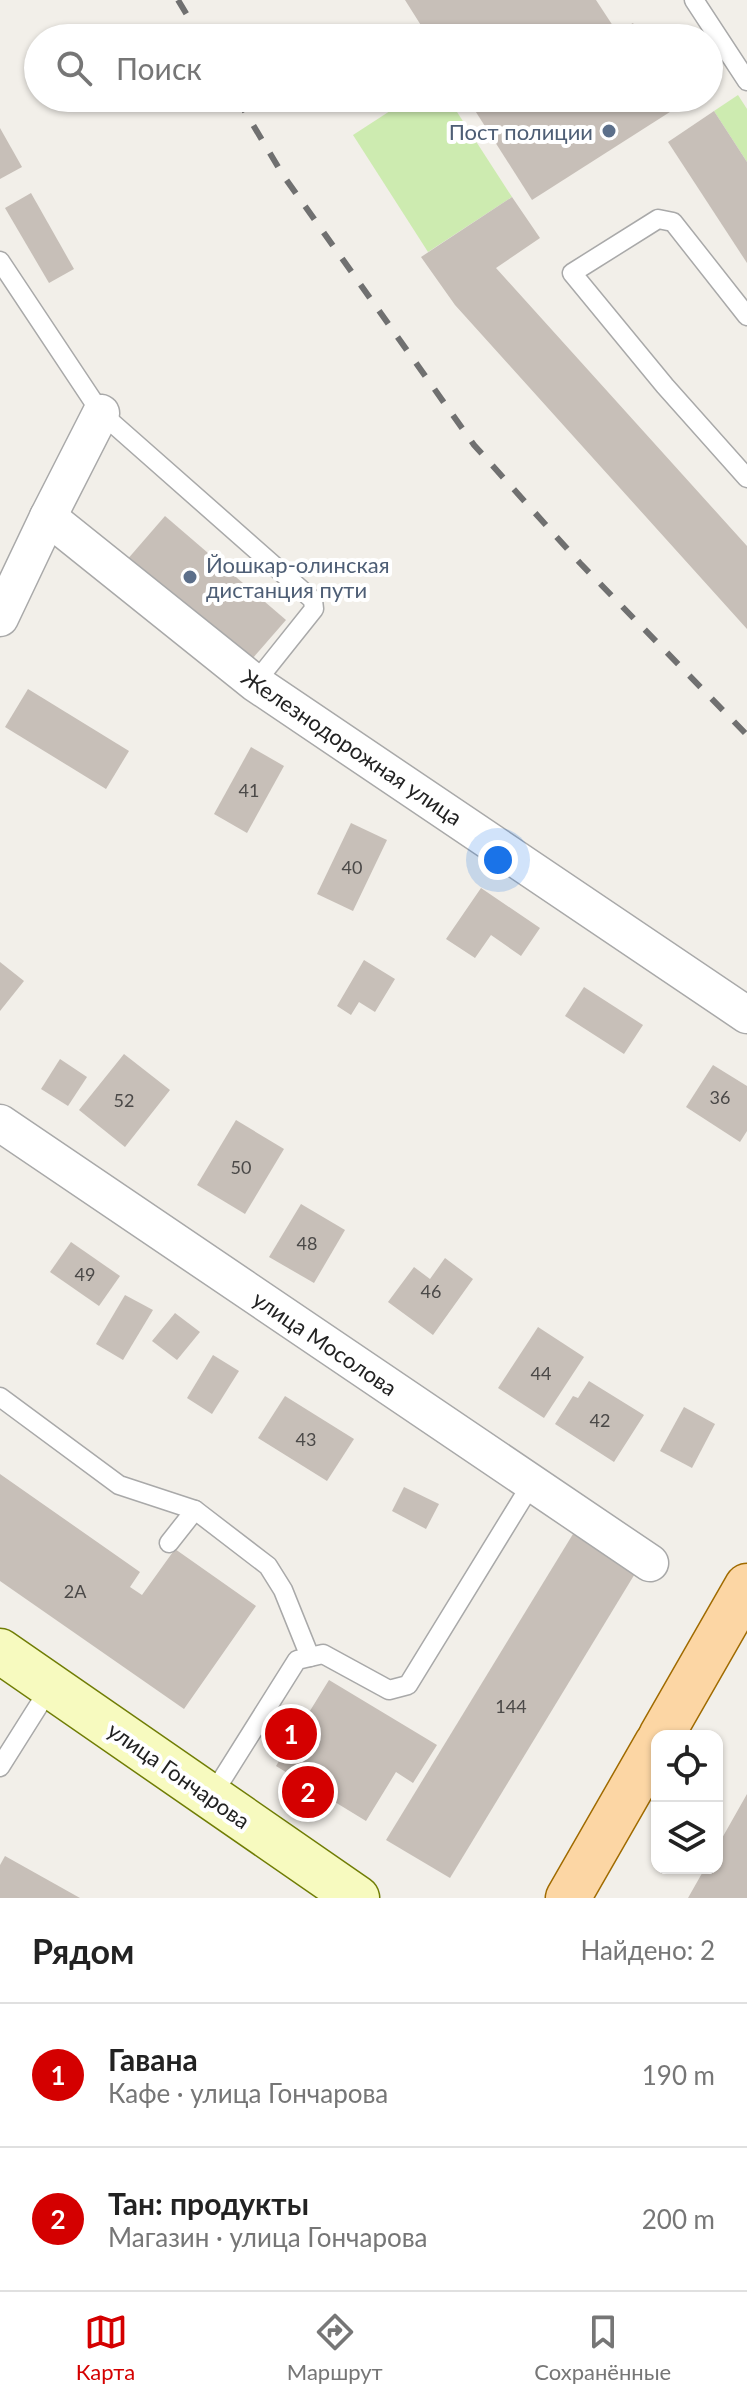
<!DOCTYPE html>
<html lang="ru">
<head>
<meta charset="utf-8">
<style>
  body { margin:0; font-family:Lato,sans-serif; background:#f2f2f2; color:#222 }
  .controls { position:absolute; right:24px; bottom:24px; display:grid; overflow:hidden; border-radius:16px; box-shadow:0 2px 6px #0004 }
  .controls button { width:72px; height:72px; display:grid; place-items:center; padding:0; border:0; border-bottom:2px solid #e0e0e0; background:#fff; color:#222; font:40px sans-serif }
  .you { position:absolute; left:498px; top:860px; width:28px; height:28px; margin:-20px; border:6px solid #fff; border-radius:50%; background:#1a73e8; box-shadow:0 0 0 12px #1a73e833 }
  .badge { display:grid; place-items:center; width:52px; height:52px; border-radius:50%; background:#d40000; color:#fff; font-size:26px; font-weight:700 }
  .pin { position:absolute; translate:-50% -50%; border:4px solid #fff; box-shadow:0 2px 8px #0006 }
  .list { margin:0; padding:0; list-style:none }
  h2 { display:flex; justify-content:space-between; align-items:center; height:104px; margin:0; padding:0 32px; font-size:34px }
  h2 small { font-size:26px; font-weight:400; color:#767676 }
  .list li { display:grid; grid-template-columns:52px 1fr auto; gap:24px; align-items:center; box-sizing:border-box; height:144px; padding:0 32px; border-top:2px solid #e0e0e0 }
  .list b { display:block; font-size:30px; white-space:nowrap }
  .list p { margin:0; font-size:26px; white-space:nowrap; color:#767676 }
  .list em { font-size:26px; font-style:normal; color:#767676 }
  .icon { flex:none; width:44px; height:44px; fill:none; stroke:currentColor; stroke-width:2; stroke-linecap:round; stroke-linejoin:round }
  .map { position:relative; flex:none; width:747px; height:1898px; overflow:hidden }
  .search { position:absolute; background:#fff; box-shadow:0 2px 6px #0004; left:24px; right:24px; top:24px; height:88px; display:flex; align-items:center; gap:20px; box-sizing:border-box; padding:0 28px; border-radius:44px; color:#767676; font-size:30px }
  .sheet { height:392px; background:#fff }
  nav { display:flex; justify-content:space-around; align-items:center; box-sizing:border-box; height:112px; border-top:2px solid #e0e0e0; background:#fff; font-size:22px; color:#767676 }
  nav a { display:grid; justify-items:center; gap:4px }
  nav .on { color:#d40000 }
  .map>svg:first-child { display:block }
</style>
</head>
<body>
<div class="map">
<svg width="747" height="1898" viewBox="0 0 747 1898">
  <rect width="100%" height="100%" fill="#f2efe9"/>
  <g fill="#cdebb0">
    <polygon points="738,95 747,109 747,162 714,111"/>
    <polygon points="410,98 448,98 512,197 428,252 353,135"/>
  </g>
  <g fill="#c7bfb8">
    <polygon points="405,0 596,0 617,32 633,23 642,38 429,38"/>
    <polygon points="467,98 680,98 684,103 532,200"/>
    <polygon points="714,111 747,162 747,263 668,142"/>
    <polygon points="0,128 22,167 0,179"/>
    <polygon points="31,193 74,269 49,283 5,208"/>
    <polygon points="512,197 540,238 496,268 747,546 747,629 455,305 421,257"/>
    <polygon points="165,516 286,620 246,666 126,561"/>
    <polygon points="28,689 129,751 106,789 5,727"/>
    <polygon points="251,747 284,766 247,833 214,814"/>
    <polygon points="351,823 387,840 353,911 317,894"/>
    <polygon points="481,888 540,928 521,956 491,935 475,958 446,939"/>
    <polygon points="364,960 395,979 375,1012 359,1002 351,1015 337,1006"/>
    <polygon points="0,962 24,981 0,1011"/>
    <polygon points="584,987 643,1025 624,1054 565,1016"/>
    <polygon points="124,1054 170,1090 125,1147 79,1110"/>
    <polygon points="60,1059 87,1077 68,1106 41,1089"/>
    <polygon points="713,1065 747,1086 747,1131 740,1142 686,1107"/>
    <polygon points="236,1120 284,1149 245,1214 197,1185"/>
    <polygon points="301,1204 345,1230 314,1283 269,1257"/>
    <polygon points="71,1242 120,1276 99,1306 50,1272"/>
    <polygon points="445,1258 473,1279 433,1335 388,1302 414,1267 430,1279"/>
    <polygon points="125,1295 153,1310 123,1360 96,1344"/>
    <polygon points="175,1313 200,1332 177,1360 152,1341"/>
    <polygon points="538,1327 584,1357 544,1418 498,1388"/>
    <polygon points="213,1355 239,1371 212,1414 187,1398"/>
    <polygon points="589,1381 644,1415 614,1462 555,1424 573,1396 578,1398"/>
    <polygon points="285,1396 354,1439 327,1481 258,1438"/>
    <polygon points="684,1407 715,1424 692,1468 660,1451"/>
    <polygon points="0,1474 140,1572 130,1587 142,1595 175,1549 256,1606 184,1709 0,1581"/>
    <polygon points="404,1487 439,1504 426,1529 392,1511"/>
    <polygon points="573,1534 636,1572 450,1878 386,1840"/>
    <polygon points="329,1680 437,1745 413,1783 396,1772 366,1821 276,1766"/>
    <polygon points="747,1794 747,1898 688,1898 705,1868 717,1868 717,1847"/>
    <polygon points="5,1856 80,1898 0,1898 0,1865"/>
  </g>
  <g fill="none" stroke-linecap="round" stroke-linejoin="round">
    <defs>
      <g id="lane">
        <polyline points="694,0 747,81"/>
        <polyline points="0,261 101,413 313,600 314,609 255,683"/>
        <polyline points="747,316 673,222 658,219 572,273 665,386 747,478"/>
        <polyline points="0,1397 119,1485 195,1510 268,1566 283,1590 310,1657"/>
        <polyline points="169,1543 195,1510"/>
        <polyline points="0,1767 51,1686"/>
        <polyline points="211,1797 297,1660 323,1654 389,1690 408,1685 532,1483"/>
      </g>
      <g id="street">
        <polyline points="48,517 255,683 747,1015"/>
        <polyline points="0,618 48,517 101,413"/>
        <polyline points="0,1123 650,1563"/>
      </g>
      <polyline id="secondary" points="0,1651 357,1898"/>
      <g id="primary">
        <polyline points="661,1736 747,1586"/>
        <polyline points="568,1898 657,1743"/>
      </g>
    </defs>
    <use href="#lane" stroke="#a9a9a9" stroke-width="21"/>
    <use href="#street" stroke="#a9a9a9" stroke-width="39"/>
    <use href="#secondary" stroke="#707d05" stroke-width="47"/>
    <use href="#primary" stroke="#a06b00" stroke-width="47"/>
    <use href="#lane" stroke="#fff" stroke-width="18"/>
    <use href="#street" stroke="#fff" stroke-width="36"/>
    <use href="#secondary" stroke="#f7fabf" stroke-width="44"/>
    <use href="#primary" stroke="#fcd6a4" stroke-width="44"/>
    <g stroke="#707070" stroke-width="6" stroke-dasharray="16 16" stroke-linecap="butt">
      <polyline points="178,0 201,38"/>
      <polyline points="237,98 283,175 474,445 580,563 747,735"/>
    </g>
  </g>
  <g fill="#5c6f8a" stroke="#fff" stroke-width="3">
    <circle cx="609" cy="131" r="8"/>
    <circle cx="190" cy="577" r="8"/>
  </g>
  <g text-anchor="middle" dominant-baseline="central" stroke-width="8" stroke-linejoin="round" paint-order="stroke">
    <g font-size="18" fill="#4b4948">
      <text x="249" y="790">41</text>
      <text x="352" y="867">40</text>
      <text x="720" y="1097">36</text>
      <text x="124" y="1100">52</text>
      <text x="241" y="1167">50</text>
      <text x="307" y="1243">48</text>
      <text x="85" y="1274">49</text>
      <text x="431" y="1291">46</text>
      <text x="541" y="1373">44</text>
      <text x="600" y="1420">42</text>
      <text x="306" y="1439">43</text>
      <text x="75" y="1591">2А</text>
      <text x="511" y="1706">144</text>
    </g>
    <g font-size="22" fill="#4e5e75" stroke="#fff" text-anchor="end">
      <text x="593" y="131">Пост полиции</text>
      <text x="206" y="564" text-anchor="start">Йошкар-олинская<tspan x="206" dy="25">дистанция пути</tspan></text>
    </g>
    <g font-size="22" fill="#222" stroke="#fff">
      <text transform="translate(352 747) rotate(34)">Железнодорожная улица</text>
      <text transform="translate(325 1343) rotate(34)">улица Мосолова</text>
      <text transform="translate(179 1775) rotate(35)">улица Гончарова</text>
    </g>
  </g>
</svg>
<div class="controls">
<button><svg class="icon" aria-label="locate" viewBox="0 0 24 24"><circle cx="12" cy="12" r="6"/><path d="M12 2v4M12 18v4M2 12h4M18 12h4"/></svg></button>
<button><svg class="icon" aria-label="layers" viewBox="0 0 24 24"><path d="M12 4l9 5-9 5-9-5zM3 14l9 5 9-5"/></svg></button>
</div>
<div class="you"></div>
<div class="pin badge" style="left:291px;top:1734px">1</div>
<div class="pin badge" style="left:308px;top:1792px">2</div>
<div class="search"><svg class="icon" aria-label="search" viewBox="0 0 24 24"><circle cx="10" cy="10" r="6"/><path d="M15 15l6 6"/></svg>Поиск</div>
</div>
<section class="sheet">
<h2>Рядом<small>Найдено: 2</small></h2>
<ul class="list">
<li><span class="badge">1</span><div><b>Гавана</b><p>Кафе · улица Гончарова</p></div><em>190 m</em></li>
<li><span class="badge">2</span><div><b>Тан: продукты</b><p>Магазин · улица Гончарова</p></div><em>200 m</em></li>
</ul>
</section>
<nav>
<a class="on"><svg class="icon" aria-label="map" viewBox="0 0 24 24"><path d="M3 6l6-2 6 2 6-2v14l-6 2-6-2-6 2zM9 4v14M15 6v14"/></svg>Карта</a>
<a><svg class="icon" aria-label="directions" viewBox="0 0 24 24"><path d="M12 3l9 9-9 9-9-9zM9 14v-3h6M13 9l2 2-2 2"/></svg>Маршрут</a>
<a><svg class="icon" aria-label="saved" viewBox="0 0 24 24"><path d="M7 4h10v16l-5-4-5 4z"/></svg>Сохранённые</a>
</nav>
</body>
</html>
